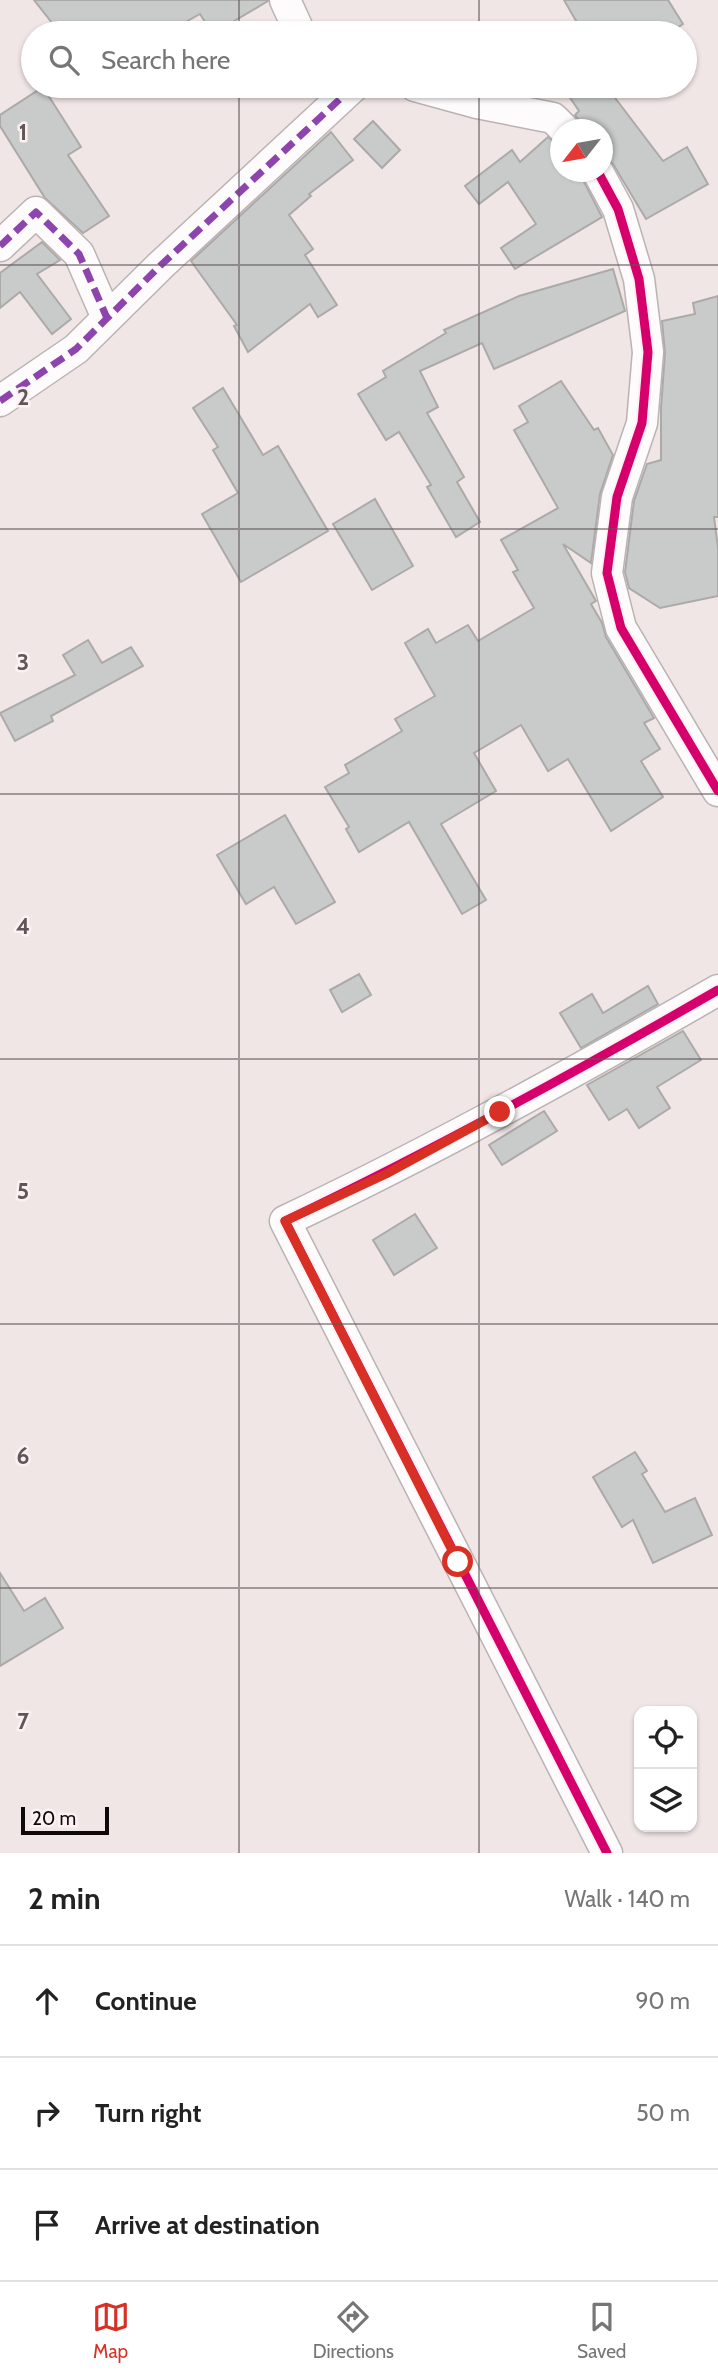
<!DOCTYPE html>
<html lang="en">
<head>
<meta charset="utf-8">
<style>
  body { margin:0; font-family:Cabin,sans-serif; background:#f6f6f6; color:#222 }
  .controls { position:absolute; right:21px; bottom:21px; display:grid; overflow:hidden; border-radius:14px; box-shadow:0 2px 5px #0004 }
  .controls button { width:63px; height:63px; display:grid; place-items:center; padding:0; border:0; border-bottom:2px solid #e0e0e0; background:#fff; color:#222; font:35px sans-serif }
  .compass { position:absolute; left:550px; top:119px; width:63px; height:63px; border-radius:50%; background:#fff; box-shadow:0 2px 5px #0004; rotate:239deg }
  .scale { position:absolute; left:21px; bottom:18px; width:88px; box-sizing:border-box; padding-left:7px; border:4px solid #10090a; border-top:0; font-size:19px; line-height:24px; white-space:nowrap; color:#10090a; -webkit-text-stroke:5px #fdf0f2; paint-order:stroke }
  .stop { position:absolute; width:21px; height:21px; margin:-16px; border:5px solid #d93025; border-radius:50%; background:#fff }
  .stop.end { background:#d93025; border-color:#fff; box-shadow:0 2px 7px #0008 }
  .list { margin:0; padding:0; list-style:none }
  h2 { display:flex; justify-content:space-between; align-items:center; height:91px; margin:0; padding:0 28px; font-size:30px }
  h2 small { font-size:23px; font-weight:400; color:#767676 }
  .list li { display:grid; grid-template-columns:46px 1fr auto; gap:21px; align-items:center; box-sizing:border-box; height:112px; padding:0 28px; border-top:2px solid #e0e0e0 }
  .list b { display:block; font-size:26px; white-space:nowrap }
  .list em { font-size:23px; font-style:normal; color:#767676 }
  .icon { flex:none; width:38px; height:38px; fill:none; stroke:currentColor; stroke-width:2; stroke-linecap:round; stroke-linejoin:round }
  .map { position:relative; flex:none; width:718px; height:1853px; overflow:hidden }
  .search { position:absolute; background:#fff; box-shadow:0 2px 5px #0004; left:21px; right:21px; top:21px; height:77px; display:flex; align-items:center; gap:18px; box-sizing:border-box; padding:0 24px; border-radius:38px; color:#767676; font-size:26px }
  .sheet { height:427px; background:#fff }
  nav { display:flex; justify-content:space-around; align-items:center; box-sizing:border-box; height:98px; border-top:2px solid #e0e0e0; background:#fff; font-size:19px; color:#767676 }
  nav a { display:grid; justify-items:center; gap:4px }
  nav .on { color:#d93025 }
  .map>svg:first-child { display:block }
</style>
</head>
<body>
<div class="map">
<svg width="718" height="1853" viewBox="0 0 718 1853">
  <rect width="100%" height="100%" fill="#f1e6e6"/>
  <g fill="#c8cbc9" stroke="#acaaa9" stroke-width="2">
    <polygon points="34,0 268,0 268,1 214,33 212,33 200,14 166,33 60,33"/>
    <polygon points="564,0 668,0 683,24 670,33 583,33"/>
    <polygon points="562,86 606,86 663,161 687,147 708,184 646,219 613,164 603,156 603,130 582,130 582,125 575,115 579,111"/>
    <polygon points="43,87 81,147 68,155 109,216 83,233 45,198 0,126 0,115"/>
    <polygon points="373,121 400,150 382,168 354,139"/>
    <polygon points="331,132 353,160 309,194 311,196 289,215 313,249 305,255 337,305 318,317 310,304 248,352 234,326 237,325 191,261"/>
    <polygon points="548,137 561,147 561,172 581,172 583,180 602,217 515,269 501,248 536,224 508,182 479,204 465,186 512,150 520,162"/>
    <polygon points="42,242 60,260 37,274 71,319 52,334 20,292 0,308 0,273"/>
    <polygon points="613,269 625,311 494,369 482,343 420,371 438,407 427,413 464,477 457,482 480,522 456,537 427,487 431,485 399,432 386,440 358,394 386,377 383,371 446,333 444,330 519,296"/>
    <polygon points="718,296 718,517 714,517 718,548 718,596 660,608 629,588 625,572 634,501 647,464 661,460 661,408 665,353 662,321 695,314 693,303"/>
    <polygon points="561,381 594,430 598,428 613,455 600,494 591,563 563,544 596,601 591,604 602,623 606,637 654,718 644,723 660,749 641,761 663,797 611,831 568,759 548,771 521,725 474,753 496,791 441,824 486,900 462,914 409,822 359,852 346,829 349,827 325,787 349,773 345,765 402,731 395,719 435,696 405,643 428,629 436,643 468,625 478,641 534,608 513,572 518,570 501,540 558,508 514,430 528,422 519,406"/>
    <polygon points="223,388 263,455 278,446 328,531 241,582 202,514 238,493 213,450 218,447 193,408"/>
    <polygon points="375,499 413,566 372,590 333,524"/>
    <polygon points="88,640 102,663 131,647 143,666 51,716 53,721 15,741 0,713 75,675 63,655"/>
    <polygon points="285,815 335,902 296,924 274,887 246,904 217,855"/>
    <polygon points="359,974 371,995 342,1012 330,990"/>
    <polygon points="648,986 658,1004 581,1048 560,1013 592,994 603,1013"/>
    <polygon points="683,1031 701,1060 657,1087 670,1108 639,1128 627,1109 609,1120 587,1085"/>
    <polygon points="544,1111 557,1131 502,1165 489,1145"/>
    <polygon points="415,1214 437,1248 394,1275 373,1240"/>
    <polygon points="635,1452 647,1471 642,1474 665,1512 695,1498 712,1535 653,1563 633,1520 622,1527 593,1477"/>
    <polygon points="0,1573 24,1611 45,1598 63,1628 0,1666"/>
  </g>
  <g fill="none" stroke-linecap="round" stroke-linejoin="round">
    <defs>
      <g id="minor">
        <polyline points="285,0 300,33"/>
        <polyline points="415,86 477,103 553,118 565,130"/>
        <polyline points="598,172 618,209 639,279 648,352 642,423 617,497 607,573 621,628 718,791"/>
        <polyline points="0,246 36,212 79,254 107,318"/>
        <polyline points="0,401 76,349 161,265 354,86"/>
        <path d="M607,1853L285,1221C433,1151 576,1072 718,990"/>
      </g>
    </defs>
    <use href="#minor" stroke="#bbb3b3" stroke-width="33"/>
    <use href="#minor" stroke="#fdfbfb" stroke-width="30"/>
    <g stroke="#8e44ad" stroke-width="7" stroke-dasharray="14 7" stroke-linecap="butt">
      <polyline points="0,246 36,212 79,254 107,318"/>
      <polyline points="0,401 76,349 161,265 354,86"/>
    </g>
    <defs>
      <g id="cycleway">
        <polyline points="598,172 618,209 639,279 648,352 642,423 617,497 607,573 621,628 718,791"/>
        <path d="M607,1853L285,1221C433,1151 576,1072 718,990"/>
      </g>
    </defs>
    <use href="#cycleway" stroke="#fdf0f2" stroke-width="13"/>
    <use href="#cycleway" stroke="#d6006c" stroke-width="9"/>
  </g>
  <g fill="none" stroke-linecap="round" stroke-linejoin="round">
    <polyline stroke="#d93025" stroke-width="9" points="458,1562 285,1221 386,1174 500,1112"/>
  </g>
  <path fill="none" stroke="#5f5657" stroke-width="2" stroke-opacity="0.55" d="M239,0V33M479,0V33M239,86V1853M479,86V1853M0,265H718M0,529H718M0,794H718M0,1059H718M0,1324H718M0,1588H718"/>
  <g font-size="23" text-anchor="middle" font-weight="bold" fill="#5f5657" stroke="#fdf0f2" stroke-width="5" stroke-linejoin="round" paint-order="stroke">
    <text x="23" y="140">1</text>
    <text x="23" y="405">2</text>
    <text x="23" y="670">3</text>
    <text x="23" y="934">4</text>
    <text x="23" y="1199">5</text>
    <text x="23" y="1464">6</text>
    <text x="23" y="1729">7</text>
  </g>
</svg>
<div class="controls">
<button><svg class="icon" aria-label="locate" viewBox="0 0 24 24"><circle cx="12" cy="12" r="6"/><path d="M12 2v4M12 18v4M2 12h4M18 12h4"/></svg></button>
<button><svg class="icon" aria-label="layers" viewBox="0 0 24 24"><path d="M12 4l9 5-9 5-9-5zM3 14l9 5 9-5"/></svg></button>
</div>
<svg class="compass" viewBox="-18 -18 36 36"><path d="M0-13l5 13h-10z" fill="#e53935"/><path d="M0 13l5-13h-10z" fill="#767676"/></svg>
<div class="scale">20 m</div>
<div class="stop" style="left:458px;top:1562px"></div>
<div class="stop end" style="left:500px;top:1112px"></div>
<div class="search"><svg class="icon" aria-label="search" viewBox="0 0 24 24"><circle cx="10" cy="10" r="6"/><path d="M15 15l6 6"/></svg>Search here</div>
</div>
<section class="sheet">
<h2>2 min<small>Walk · 140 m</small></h2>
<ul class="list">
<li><svg class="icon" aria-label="ahead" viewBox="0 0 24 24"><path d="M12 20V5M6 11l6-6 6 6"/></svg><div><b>Continue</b></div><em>90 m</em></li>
<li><svg class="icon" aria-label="right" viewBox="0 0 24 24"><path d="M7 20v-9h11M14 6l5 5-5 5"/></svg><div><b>Turn right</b></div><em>50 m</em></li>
<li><svg class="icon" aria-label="arrive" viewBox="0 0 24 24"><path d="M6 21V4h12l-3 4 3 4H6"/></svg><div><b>Arrive at destination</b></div></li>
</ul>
</section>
<nav>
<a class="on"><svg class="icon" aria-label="map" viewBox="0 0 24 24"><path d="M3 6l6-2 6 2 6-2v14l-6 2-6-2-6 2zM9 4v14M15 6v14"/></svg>Map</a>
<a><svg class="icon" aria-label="directions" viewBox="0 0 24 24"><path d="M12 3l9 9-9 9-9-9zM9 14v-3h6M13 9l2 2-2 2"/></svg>Directions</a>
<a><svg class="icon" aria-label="saved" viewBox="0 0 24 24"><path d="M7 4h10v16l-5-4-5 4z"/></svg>Saved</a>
</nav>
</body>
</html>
